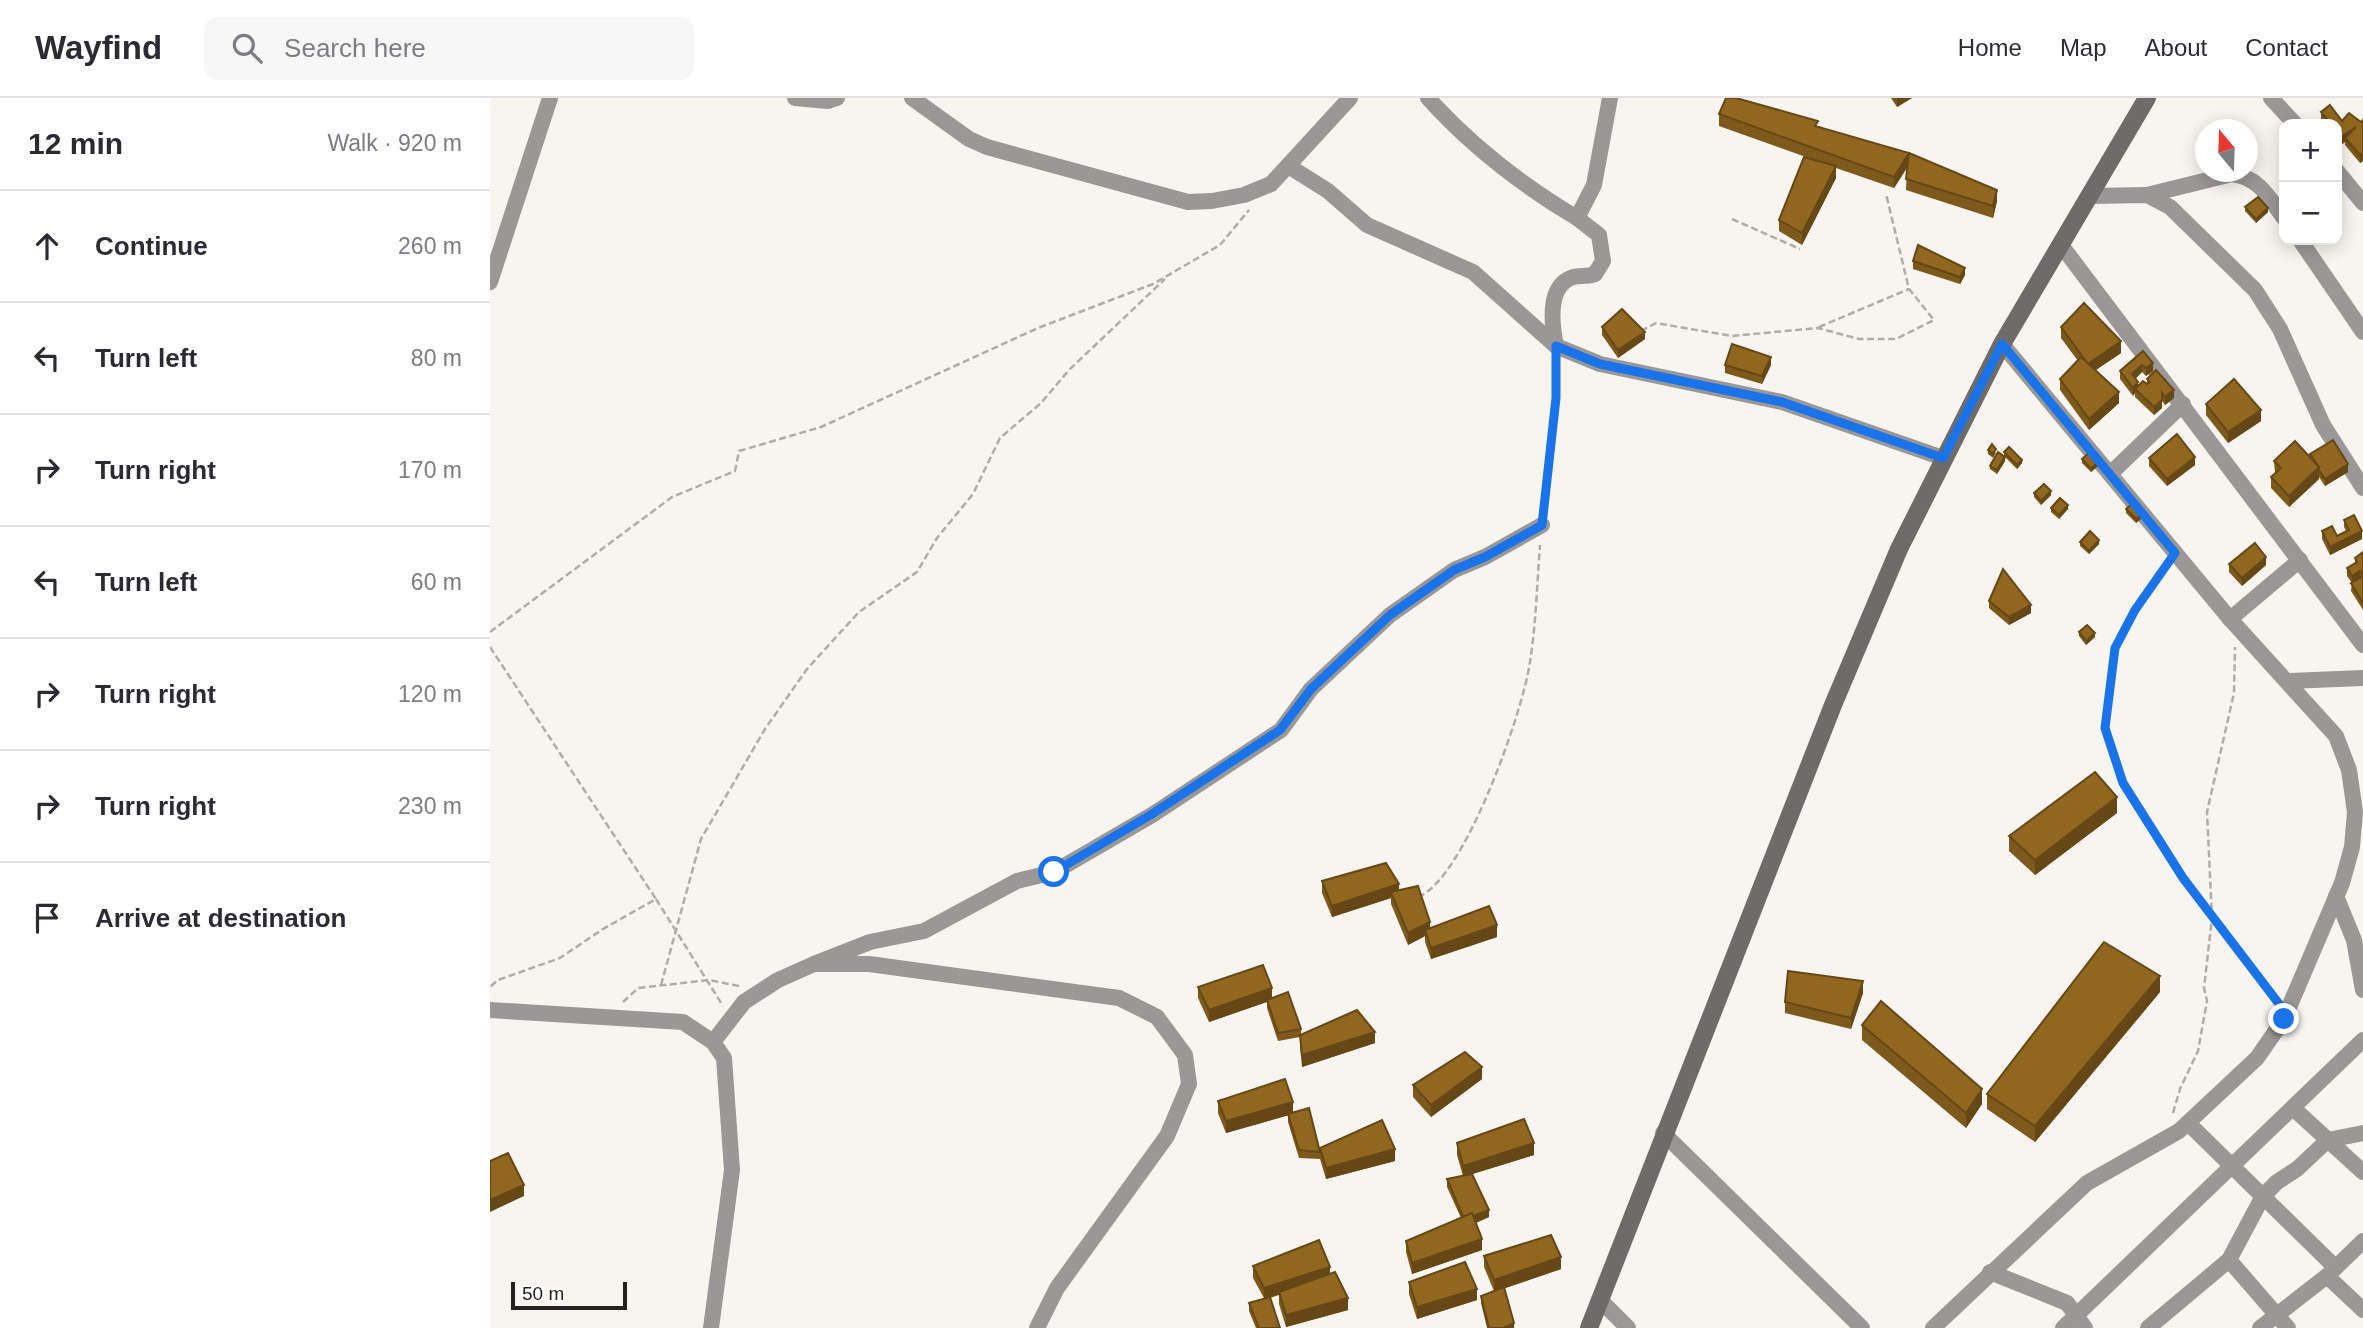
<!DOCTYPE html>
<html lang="en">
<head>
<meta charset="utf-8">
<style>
  body { margin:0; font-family:Helvetica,sans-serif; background:#f7f7f7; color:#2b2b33 }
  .controls { position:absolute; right:21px; top:21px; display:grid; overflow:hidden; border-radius:14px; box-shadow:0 4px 18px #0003 }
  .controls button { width:63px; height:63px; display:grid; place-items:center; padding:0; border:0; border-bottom:2px solid #e1e1e2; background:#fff; color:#2b2b33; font:35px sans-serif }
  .compass { position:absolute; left:1705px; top:21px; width:63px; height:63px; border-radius:50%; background:#fff; box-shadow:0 4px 18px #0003; rotate:341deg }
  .scale { position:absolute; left:21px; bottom:18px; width:116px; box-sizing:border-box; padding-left:7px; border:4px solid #242221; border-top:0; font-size:19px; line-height:24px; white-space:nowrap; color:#242221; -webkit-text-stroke:5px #fff; paint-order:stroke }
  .stop { position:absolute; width:21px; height:21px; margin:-16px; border:5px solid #1a73e8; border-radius:50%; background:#fff }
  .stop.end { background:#1a73e8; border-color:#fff; box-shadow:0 2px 7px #0008 }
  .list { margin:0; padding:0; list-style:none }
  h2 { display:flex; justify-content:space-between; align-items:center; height:91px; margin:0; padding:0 28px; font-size:30px }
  h2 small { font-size:23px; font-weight:400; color:#7c7c81 }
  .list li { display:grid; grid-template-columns:46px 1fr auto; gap:21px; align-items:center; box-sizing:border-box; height:112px; padding:0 28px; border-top:2px solid #e1e1e2 }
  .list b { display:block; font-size:26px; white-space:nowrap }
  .list em { font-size:23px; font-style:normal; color:#7c7c81 }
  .icon { flex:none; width:38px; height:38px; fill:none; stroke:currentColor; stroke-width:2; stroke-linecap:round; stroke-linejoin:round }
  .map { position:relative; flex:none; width:1873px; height:1230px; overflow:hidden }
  header { display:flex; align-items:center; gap:42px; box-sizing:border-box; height:98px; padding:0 35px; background:#fff; border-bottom:2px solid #e1e1e2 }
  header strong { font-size:33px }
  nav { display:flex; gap:38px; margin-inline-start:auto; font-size:24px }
  .search { width:490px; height:63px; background:#f7f7f7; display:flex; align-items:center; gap:18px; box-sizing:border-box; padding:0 24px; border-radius:14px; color:#7c7c81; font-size:26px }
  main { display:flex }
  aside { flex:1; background:#fff }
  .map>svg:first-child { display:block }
</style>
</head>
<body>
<header>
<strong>Wayfind</strong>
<div class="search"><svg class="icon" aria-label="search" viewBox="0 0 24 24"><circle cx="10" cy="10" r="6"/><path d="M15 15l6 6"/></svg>Search here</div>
<nav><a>Home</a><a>Map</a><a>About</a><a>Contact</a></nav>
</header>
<main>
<aside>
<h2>12 min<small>Walk · 920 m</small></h2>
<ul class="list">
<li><svg class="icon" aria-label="ahead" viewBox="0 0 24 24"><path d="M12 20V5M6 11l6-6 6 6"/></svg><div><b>Continue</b></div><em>260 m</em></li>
<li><svg class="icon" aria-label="left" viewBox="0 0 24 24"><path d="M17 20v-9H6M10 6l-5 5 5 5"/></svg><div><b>Turn left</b></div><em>80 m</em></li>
<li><svg class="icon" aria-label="right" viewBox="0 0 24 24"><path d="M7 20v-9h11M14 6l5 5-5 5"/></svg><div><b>Turn right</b></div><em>170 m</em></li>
<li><svg class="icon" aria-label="left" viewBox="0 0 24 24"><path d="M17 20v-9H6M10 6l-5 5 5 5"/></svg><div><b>Turn left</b></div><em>60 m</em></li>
<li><svg class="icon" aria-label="right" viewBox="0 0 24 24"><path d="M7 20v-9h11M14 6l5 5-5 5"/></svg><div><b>Turn right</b></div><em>120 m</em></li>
<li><svg class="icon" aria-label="right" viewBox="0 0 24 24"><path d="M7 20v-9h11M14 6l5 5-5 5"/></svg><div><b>Turn right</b></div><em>230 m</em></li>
<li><svg class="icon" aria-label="arrive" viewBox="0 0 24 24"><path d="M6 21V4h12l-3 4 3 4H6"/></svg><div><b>Arrive at destination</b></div></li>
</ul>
</aside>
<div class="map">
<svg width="1873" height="1230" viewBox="0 0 1873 1230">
  <rect width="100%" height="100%" fill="#f8f5f0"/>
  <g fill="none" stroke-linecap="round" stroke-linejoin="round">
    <g stroke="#afaca9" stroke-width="2.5" stroke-dasharray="7 3.5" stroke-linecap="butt">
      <polyline points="1242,121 1310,151"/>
      <polyline points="1329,229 1419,191"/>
      <polyline points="1151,233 1166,225 1242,238 1328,230 1369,241 1406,241 1444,222 1419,191 1396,96"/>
      <polyline points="1054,412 1062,358 1066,266"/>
      <polyline points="1675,469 1645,512 1625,550 1615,630 1633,685 1693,780 1787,902"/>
      <polyline points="0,534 182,399 245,373 249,353 331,329 548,230 663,186 730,147 759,112"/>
      <polyline points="0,549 166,801 113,831 70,860 8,882 0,889"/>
      <path d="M928,799C974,782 1033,614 1040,564C1046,526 1047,486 1050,447"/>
      <polyline points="166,801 233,908"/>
      <polyline points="171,887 211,741 275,631 317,571 369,514 427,474 447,440 483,396 510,340 551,305 579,272 675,181"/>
      <polyline points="133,904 148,890 219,882 249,888"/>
      <polyline points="1683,1015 1690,991 1708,953 1717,903 1714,890 1722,820 1717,714 1744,595 1745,549"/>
    </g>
    <g stroke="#9a9896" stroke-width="16">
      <polyline points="305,0 338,3 347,0"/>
      <polyline points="422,0 479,41 497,49 698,104 722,103 754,97 781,86 860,0"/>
      <path d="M938,0C982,49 1030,86 1087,120L1104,87L1120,0"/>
      <polyline points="1781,0 1805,26"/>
      <polyline points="800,69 838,93 877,127 983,174 1066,248 1110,266 1292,304 1453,360"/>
      <polyline points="1847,73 1873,105"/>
      <path d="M1657,97L1742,76C1769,79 1779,100 1794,120"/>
      <polyline points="1601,98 1657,97 1680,109 1765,192 1790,231 1833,327 1873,390"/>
      <polyline points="1810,142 1873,234"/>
      <polyline points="1571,147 1873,547"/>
      <polyline points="0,184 60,0"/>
      <path d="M1066,248C1062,228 1056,188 1083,179C1090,177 1097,179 1105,176L1113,163L1109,137L1087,120"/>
      <polyline points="1620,376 1693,306"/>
      <polyline points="1740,521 1810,462"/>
      <polyline points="1799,583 1873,580"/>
      <polyline points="1846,798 1864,842 1873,892"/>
      <polyline points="324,866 380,844 434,833 527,783 564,774 662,717 791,632 821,591 900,517 964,472 995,459 1052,427"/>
      <polyline points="0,912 193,924 223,944 234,960 242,1072 221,1230"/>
      <polyline points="223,944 254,904 288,882 324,866 379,866 629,900 667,919 695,957 699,986 677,1038 567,1190 547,1230"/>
      <polyline points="1803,1010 1873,1074"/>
      <polyline points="1698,1025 1845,1169"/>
      <polyline points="1173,1035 1372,1230"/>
      <polyline points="1739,1162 1798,1230"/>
      <polyline points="1500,1174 1577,1205 1595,1230"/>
      <polyline points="1837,1178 1873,1212"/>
      <polyline points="1110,1202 1138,1230"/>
      <polyline points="1443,1230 1597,1085 1689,1033 1767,960 1794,921 1852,785 1862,749 1865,714 1859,672 1846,638 1740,521 1512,246"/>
      <polyline points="1573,1230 1873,942"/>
      <polyline points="1658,1230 1739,1162 1773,1098 1787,1084 1807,1071 1838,1042 1873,1035"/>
      <polyline points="1770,1230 1837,1178 1873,1143"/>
    </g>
    <polyline stroke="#6e6c6a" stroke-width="18" points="1099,1230 1343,607 1409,451 1512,246 1657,0"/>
  </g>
  <g fill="#7d591c">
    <polygon points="1401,0 1422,0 1407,9"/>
    <polygon points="1831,14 1852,23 1871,24 1873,22 1873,63 1870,65 1855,47 1855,44 1851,47 1847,41 1847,26 1835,26 1831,22"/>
    <polygon points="1229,16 1328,28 1507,103 1503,120 1416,92 1417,70 1404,90 1346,70 1346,80 1312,147 1289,133 1289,122 1327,63 1229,28"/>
    <polygon points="1716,54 1716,67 1712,64 1712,56"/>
    <polygon points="1755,109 1778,114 1766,125 1755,113"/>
    <polygon points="1423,163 1475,177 1470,186 1423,171"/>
    <polygon points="1112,229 1155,241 1128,260 1112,237"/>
    <polygon points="1571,229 1631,255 1606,272 1629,305 1599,332 1570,292 1570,281 1588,263 1571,240"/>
    <polygon points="1653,253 1663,273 1656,278 1652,274 1645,281 1648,289 1657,286 1657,281 1684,300 1675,307 1672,303 1672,310 1664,317 1645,299 1645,295 1643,298 1630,281 1630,273"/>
    <polygon points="1235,267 1281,267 1272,286 1235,275"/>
    <polygon points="1716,306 1771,323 1738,345 1716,317"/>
    <polygon points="1498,352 1506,355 1503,360 1498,356"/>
    <polygon points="1514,354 1532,365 1527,371 1515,359 1515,363 1507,376 1500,371 1500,368 1514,358"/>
    <polygon points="1820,356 1858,374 1835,388 1829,379 1829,381 1799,409 1781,390 1781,379 1785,375 1784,363 1820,359"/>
    <polygon points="1659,360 1705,367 1677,388 1659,368"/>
    <polygon points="1592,361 1608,368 1601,374 1592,365"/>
    <polygon points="1544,395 1561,397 1551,407 1544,399"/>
    <polygon points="1561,410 1578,411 1569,421 1561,414"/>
    <polygon points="1636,411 1652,420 1646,425 1636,415"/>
    <polygon points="1854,422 1872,441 1840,457 1832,441 1832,433 1847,438 1856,433 1854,429"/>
    <polygon points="1590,444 1609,446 1599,456 1590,448"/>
    <polygon points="1873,454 1873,512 1861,493 1862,485 1857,478 1857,470 1865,465 1865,460"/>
    <polygon points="1739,466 1776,467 1752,488 1739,474"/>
    <polygon points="1499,503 1541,515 1519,527 1499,510"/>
    <polygon points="1589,534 1605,539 1596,547 1589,538"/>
    <polygon points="1627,715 1545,777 1519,753 1519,738"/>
    <polygon points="832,783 909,793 940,830 1007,839 941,861 935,844 935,838 918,847 901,806 901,800 842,819 832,795"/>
    <polygon points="708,889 782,900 811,931 811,937 885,945 812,969 810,949 810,939 788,943 777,910 777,904 719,924 708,900"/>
    <polygon points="1670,894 1545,1044 1497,1011 1497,996"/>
    <polygon points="1373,895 1361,931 1295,915 1295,904"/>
    <polygon points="1372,927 1492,1006 1476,1030 1372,942"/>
    <polygon points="992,981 941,1019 923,999 923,987"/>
    <polygon points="728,1003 803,1015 830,1054 905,1063 836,1081 830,1061 809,1060 798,1024 798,1017 736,1035 728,1015"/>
    <polygon points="967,1045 1044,1057 982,1076 999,1119 986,1125 992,1152 922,1176 916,1154 916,1143 971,1120 957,1089 957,1081 973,1078 967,1057"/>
    <polygon points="994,1158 1071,1171 1015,1190 1024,1230 997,1230 991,1205 991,1198 1004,1193 994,1169"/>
    <polygon points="763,1168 840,1176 858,1212 796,1229 789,1206 789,1197 780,1200 790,1230 766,1230 759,1213 759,1205 774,1200 763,1180"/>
    <polygon points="919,1184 987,1202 927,1221 919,1196"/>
  </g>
  <g fill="#664816">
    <polygon points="1407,0 1422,0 1407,9"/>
    <polygon points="1866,29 1855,40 1855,44 1851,47 1851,39"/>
    <polygon points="1419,55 1419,66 1404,90 1404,79"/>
    <polygon points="1873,55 1873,63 1870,65 1870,57"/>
    <polygon points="1346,68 1346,80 1312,147 1312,135"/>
    <polygon points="1507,92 1507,103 1503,120 1503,108"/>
    <polygon points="1778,110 1778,114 1766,125 1766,121"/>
    <polygon points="1475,170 1475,177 1470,186 1470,179"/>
    <polygon points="1155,234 1155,241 1128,260 1128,252"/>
    <polygon points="1631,243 1631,255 1598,277 1598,266"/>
    <polygon points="1281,259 1281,267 1272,286 1272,278"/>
    <polygon points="1663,265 1663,273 1656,278 1656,270"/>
    <polygon points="1652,267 1652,274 1642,284 1642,276"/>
    <polygon points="1648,284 1648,292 1645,291 1645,295 1643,298 1643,290"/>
    <polygon points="1684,292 1684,300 1675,307 1675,299"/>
    <polygon points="1629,294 1629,305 1599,332 1599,321"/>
    <polygon points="1672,302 1672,310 1664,317 1664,309"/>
    <polygon points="1771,312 1771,323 1738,345 1738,334"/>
    <polygon points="1515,359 1515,363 1507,376 1507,372"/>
    <polygon points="1705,359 1705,367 1677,388 1677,381"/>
    <polygon points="1532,362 1532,365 1527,371 1527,367"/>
    <polygon points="1608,364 1608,368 1601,374 1601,371"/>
    <polygon points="1858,366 1858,374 1835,388 1835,381"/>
    <polygon points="1829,369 1829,381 1799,409 1799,398"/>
    <polygon points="1561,393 1561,397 1551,407 1551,403"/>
    <polygon points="1578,407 1578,411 1569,421 1569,417"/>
    <polygon points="1652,416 1652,420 1646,425 1646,421"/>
    <polygon points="1872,433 1872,441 1840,457 1840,449"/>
    <polygon points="1609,442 1609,446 1599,456 1599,453"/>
    <polygon points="1776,459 1776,467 1752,488 1752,480"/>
    <polygon points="1870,473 1870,481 1862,486 1862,478"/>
    <polygon points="1541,507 1541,515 1519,527 1519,519"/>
    <polygon points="1605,535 1605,539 1596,547 1596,543"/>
    <polygon points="1627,699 1627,715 1545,777 1545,762"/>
    <polygon points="909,786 909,797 901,794 901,800 842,819 842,808"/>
    <polygon points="940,824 940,835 935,832 935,838 918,847 918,835"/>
    <polygon points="1007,827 1007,839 941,861 941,850"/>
    <polygon points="1670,878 1670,894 1545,1044 1545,1028"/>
    <polygon points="1373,883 1373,895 1361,931 1361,920"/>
    <polygon points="782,890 782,902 719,924 719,912"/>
    <polygon points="885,934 885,945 812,969 812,957"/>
    <polygon points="992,969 992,981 941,1019 941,1007"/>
    <polygon points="1492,991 1492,1006 1476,1030 1476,1015"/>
    <polygon points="803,1004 803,1016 736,1035 736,1023"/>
    <polygon points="1044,1045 1044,1057 973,1079 973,1068"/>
    <polygon points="905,1051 905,1063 836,1081 836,1070"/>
    <polygon points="34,1087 34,1098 0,1114 0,1102"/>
    <polygon points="999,1112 999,1119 975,1129 975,1122"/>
    <polygon points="992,1141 992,1152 922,1176 922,1165"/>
    <polygon points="1071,1159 1071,1171 1004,1194 1004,1182"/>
    <polygon points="840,1169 840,1180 774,1201 774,1190"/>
    <polygon points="987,1191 987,1202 927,1221 927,1209"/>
    <polygon points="858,1200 858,1212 796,1229 796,1217"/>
    <polygon points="1024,1225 1024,1230 1013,1230"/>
  </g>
  <g fill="#916720" stroke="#664816" stroke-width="2">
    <polygon points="1236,0 1246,0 1328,23 1325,28 1419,55 1404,79 1229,16"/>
    <polygon points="1840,7 1852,23 1859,15 1871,24 1873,22 1873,55 1870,57 1855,40 1866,29 1851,39 1847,34 1847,26 1841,26 1831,14"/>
    <polygon points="1419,55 1507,92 1503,108 1416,81"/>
    <polygon points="1314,59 1346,68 1312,135 1289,122"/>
    <polygon points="1768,99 1778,110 1766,121 1755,109"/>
    <polygon points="1428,147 1475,170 1470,179 1423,163"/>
    <polygon points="1594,205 1631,243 1598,266 1571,229"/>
    <polygon points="1132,211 1155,234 1128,252 1112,229"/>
    <polygon points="1242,246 1281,259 1272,278 1235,267"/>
    <polygon points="1653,253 1663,265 1656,270 1652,267 1642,276 1648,284 1643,290 1630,273"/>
    <polygon points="1591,259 1629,294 1599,321 1570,281"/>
    <polygon points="1666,272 1684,292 1675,299 1672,295 1672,302 1664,309 1645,291 1653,283 1657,286 1660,284 1657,281"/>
    <polygon points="1744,281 1771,312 1738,334 1716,306"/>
    <polygon points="1687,336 1705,359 1677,381 1659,360"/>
    <polygon points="1843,342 1858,366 1835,381 1829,372 1829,369 1820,356"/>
    <polygon points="1805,343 1829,369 1799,398 1781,379 1791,370 1784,363"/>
    <polygon points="1502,346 1506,351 1503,356 1498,352"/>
    <polygon points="1519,349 1532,362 1527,367 1514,354"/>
    <polygon points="1508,354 1515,359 1507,372 1500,368"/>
    <polygon points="1600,354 1608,364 1601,371 1592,361"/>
    <polygon points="1554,386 1561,393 1551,403 1544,395"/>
    <polygon points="1570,400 1578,407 1569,417 1561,410"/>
    <polygon points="1643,405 1652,416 1646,421 1636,411"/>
    <polygon points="1864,417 1872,433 1840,449 1832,433 1842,428 1847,438 1859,432 1854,422"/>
    <polygon points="1600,433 1609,442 1599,453 1590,444"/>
    <polygon points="1765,445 1776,459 1752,480 1739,466"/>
    <polygon points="1873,454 1873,478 1870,473 1862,478 1857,470 1867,464 1865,460"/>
    <polygon points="1513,471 1541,507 1519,519 1499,503"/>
    <polygon points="1873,478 1873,505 1861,485"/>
    <polygon points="1597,527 1605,535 1596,543 1589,534"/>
    <polygon points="1605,674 1627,699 1545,762 1519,738"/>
    <polygon points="896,765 909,786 842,808 832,783"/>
    <polygon points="928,788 940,824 918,835 901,794"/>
    <polygon points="999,808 1007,827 941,850 935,832"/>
    <polygon points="1614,844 1670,878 1545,1028 1497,996"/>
    <polygon points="773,867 782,890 719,912 708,889"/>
    <polygon points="1298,873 1373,883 1361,920 1295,904"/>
    <polygon points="798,894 811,931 788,935 777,902"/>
    <polygon points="1391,903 1492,991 1476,1015 1372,927"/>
    <polygon points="867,912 885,934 812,957 810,937"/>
    <polygon points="975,954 992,969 941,1007 923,987"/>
    <polygon points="795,981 803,1004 736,1023 728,1003"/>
    <polygon points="819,1010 830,1054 809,1052 798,1016"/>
    <polygon points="1034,1021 1044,1045 973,1068 967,1045"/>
    <polygon points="892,1022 905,1051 836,1070 830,1050"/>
    <polygon points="18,1055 34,1087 0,1102 0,1063"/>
    <polygon points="982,1076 999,1112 983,1118 982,1115 973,1119 957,1081"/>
    <polygon points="982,1115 992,1141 922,1165 916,1143"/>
    <polygon points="1061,1137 1071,1159 1004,1182 994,1158"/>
    <polygon points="829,1142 840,1169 774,1190 763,1168"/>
    <polygon points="975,1164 987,1191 927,1209 919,1184"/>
    <polygon points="845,1174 858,1200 796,1217 789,1194"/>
    <polygon points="1014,1189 1024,1225 1013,1230 999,1230 991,1198"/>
    <polygon points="780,1199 790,1230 769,1230 759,1205"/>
  </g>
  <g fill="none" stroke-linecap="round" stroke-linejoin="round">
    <polyline stroke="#1a73e8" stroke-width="9" points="564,774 662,716 790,632 821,591 900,517 964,472 995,459 1052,427 1066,300 1066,248 1110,266 1292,304 1453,360 1512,246 1685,455 1645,512 1625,550 1615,630 1633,685 1693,780 1796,915 1794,921"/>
  </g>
</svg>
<div class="controls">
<button>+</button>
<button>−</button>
</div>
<svg class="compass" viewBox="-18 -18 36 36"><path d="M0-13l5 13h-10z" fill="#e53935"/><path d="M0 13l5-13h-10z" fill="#7c7c81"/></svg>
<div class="scale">50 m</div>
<div class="stop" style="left:564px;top:774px"></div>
<div class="stop end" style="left:1794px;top:921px"></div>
</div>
</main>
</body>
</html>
